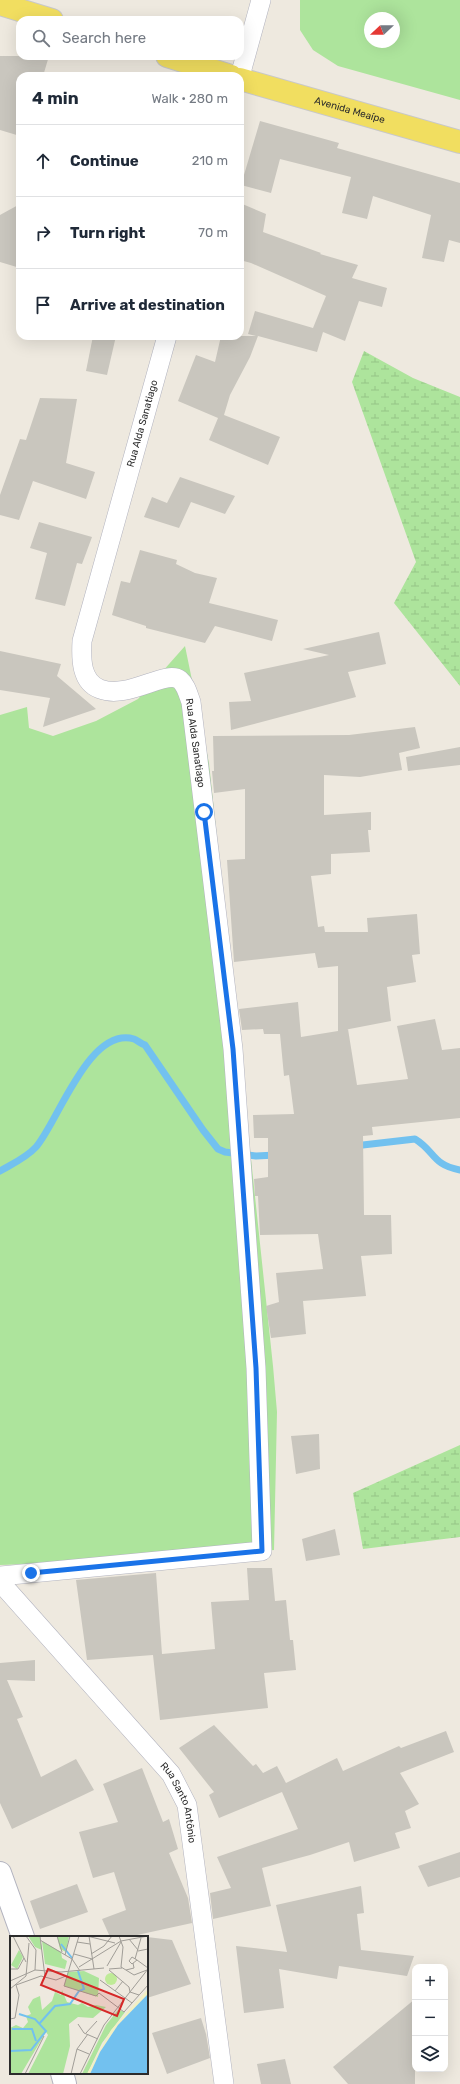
<!DOCTYPE html>
<html lang="en">
<head>
<meta charset="utf-8">
<style>
  body { margin:0; font-family:Rubik,sans-serif; background:#f6f6f7; color:#1f2937 }
  .controls { position:absolute; right:12px; bottom:12px; display:grid; overflow:hidden; border-radius:8px; box-shadow:0 4px 16px #0002 }
  .controls button { width:36px; height:36px; display:grid; place-items:center; padding:0; border:0; border-bottom:1px solid #e0e1e3; background:#fff; color:#1f2937; font:20px sans-serif }
  .compass { position:absolute; left:364px; top:12px; width:36px; height:36px; border-radius:50%; background:#fff; box-shadow:0 4px 16px #0002; rotate:248deg }
  .stop { position:absolute; width:12px; height:12px; margin:-9px; border:3px solid #1a73e8; border-radius:50%; background:#fff }
  .stop.end { background:#1a73e8; border-color:#fff; box-shadow:0 1px 4px #0008 }
  .list { margin:0; padding:0; list-style:none }
  h2 { display:flex; justify-content:space-between; align-items:center; height:52px; margin:0; padding:0 16px; font-size:17px }
  h2 small { font-size:13px; font-weight:400; color:#747a83 }
  .list li { display:grid; grid-template-columns:26px 1fr auto; gap:12px; align-items:center; box-sizing:border-box; height:72px; padding:0 16px; border-top:1px solid #e0e1e3 }
  .list b { display:block; font-size:15px; white-space:nowrap }
  .list em { font-size:13px; font-style:normal; color:#747a83 }
  .icon { flex:none; width:22px; height:22px; fill:none; stroke:currentColor; stroke-width:2; stroke-linecap:round; stroke-linejoin:round }
  .map { position:relative; flex:none; width:460px; height:2084px; overflow:hidden }
  .search { position:absolute; background:#fff; box-shadow:0 4px 16px #0002; left:16px; top:16px; width:228px; height:44px; display:flex; align-items:center; gap:10px; box-sizing:border-box; padding:0 14px; border-radius:12px; color:#747a83; font-size:15px }
  .panel { position:absolute; background:#fff; box-shadow:0 4px 16px #0002; left:16px; top:72px; width:228px; height:268px; border-radius:12px }
  .map>svg:first-child { display:block }
</style>
</head>
<body>
<div class="map">
<svg width="460" height="2084" viewBox="0 0 460 2084">
  <defs>
    <pattern id="wetland-marsh" width="20" height="14" patternUnits="userSpaceOnUse"><rect width="20" height="14" fill="#ade49c"/><path d="M1 5h8M5 5V1M11 12h8M15 12V8" fill="none" stroke="#95c487"/></pattern>
  </defs>
  <rect width="100%" height="100%" fill="#eee9df"/>
  <g fill="#ade49c" fill-rule="evenodd">
    <path d="M300,0H460V100L338,66L313,50L300,30ZM370,18H394V42H370Z"/>
    <polygon points="185,646 209,763 273,1366 277,1412 274,1550 202,1558 0,1565 0,715 27,707 29,728 53,736 96,721 138,699"/>
  </g>
  <g fill="url(#wetland-marsh)">
    <polygon points="364,351 413,378 460,397 460,686 394,603 416,562 352,382"/>
    <polygon points="460,1445 460,1537 363,1549 353,1493"/>
  </g>
  <g fill="none" stroke-linecap="round" stroke-linejoin="round">
    <g stroke="#72c1ef" stroke-width="7">
      <path d="M354,1146L415,1139C435,1151 432,1165 460,1170"/>
      <path d="M0,1171C12,1164 26,1158 36,1147C58,1122 89,1026 134,1039C137,1040 141,1044 145,1045L203,1130L218,1149L225,1152L256,1156L276,1155"/>
    </g>
  </g>
  <g fill="#c9c6be">
    <polygon points="0,56 49,56 43,76 20,76 20,136 0,130"/>
    <polygon points="260,121 339,143 337,148 460,183 460,243 449,240 444,262 422,258 431,215 373,196 367,219 342,213 351,177 280,159 271,193 241,185"/>
    <polygon points="240,203 266,214 263,232 321,253 320,254 358,265 352,278 387,288 382,307 359,301 345,341 323,332 317,352 258,336 250,357 230,395 224,415 280,437 268,465 209,440 218,418 178,401 196,355 215,362 221,336 256,336 248,334 255,311 313,328 326,296 251,263 240,260"/>
    <polygon points="20,204 20,268 0,262 0,215"/>
    <polygon points="93,336 116,336 107,375 86,371"/>
    <polygon points="40,398 77,399 66,463 95,472 86,499 33,481 19,520 0,515 0,495 20,439 26,440"/>
    <polygon points="180,477 235,496 225,514 191,502 179,528 144,517 152,497 167,503"/>
    <polygon points="39,522 92,537 82,564 77,563 65,606 35,599 47,553 30,548"/>
    <polygon points="140,550 177,560 176,564 195,573 217,578 209,603 278,620 272,641 215,626 205,643 146,628 146,626 112,615 121,581 130,583"/>
    <polygon points="379,632 386,664 348,672 356,697 231,730 229,702 251,701 244,673 329,655 303,649"/>
    <polygon points="0,651 61,664 57,676 96,709 43,727 50,698 0,690"/>
    <polygon points="415,727 420,748 399,753 402,770 360,777 324,775 324,815 371,812 371,830 368,830 370,852 331,854 331,874 311,876 318,927 324,926 325,932 368,932 367,918 417,914 420,954 412,955 416,982 387,987 391,1021 339,1031 348,1029 357,1085 408,1079 397,1026 435,1019 442,1050 460,1048 460,1118 372,1127 373,1135 363,1136 364,1215 391,1215 392,1254 361,1256 366,1296 303,1301 306,1334 271,1338 266,1306 279,1302 276,1273 323,1269 318,1234 260,1235 258,1196 255,1196 254,1179 268,1177 268,1138 254,1138 253,1115 294,1114 289,1075 284,1076 280,1034 264,1034 263,1029 242,1030 239,1009 298,1002 301,1037 338,1031 338,966 318,968 315,953 234,962 227,860 245,859 245,789 214,793 212,771 214,771 213,736 349,735"/>
    <polygon points="460,747 460,765 408,771 406,757"/>
    <polygon points="319,1434 320,1469 296,1474 291,1436"/>
    <polygon points="335,1529 340,1555 306,1561 302,1539"/>
    <polygon points="247,1568 272,1568 275,1601 286,1600 290,1640 293,1640 296,1670 264,1673 268,1708 160,1720 153,1655 87,1660 76,1580 156,1573 162,1654 215,1649 211,1602 249,1600"/>
    <polygon points="35,1660 35,1681 7,1680 23,1717 17,1719 41,1777 76,1759 94,1790 12,1829 0,1803 0,1663"/>
    <polygon points="214,1725 253,1766 256,1764 263,1773 277,1766 286,1783 337,1758 343,1771 399,1746 401,1748 446,1731 454,1752 400,1773 419,1804 405,1811 411,1828 395,1833 400,1848 354,1862 349,1842 310,1855 262,1868 271,1906 213,1919 210,1893 231,1888 217,1857 298,1829 282,1792 219,1818 209,1795 214,1792 179,1748"/>
    <polygon points="142,1768 163,1822 169,1819 178,1849 169,1853 188,1898 192,1923 128,1937 110,1937 102,1919 126,1910 114,1872 93,1878 79,1832 118,1822 103,1784"/>
    <polygon points="460,1852 460,1877 428,1887 418,1866"/>
    <polygon points="77,1884 88,1912 40,1929 30,1901"/>
    <polygon points="361,1886 364,1913 357,1914 361,1950 414,1956 407,1976 339,1966 337,1979 279,1969 284,2008 244,2013 236,1946 287,1952 276,1905"/>
    <polygon points="147,1937 172,1940 191,1984 147,1998"/>
    <polygon points="415,1999 415,2084 348,2084 333,2067"/>
    <polygon points="201,2018 206,2034 210,2058 167,2074 152,2033"/>
    <polygon points="285,2059 291,2084 261,2084 257,2064"/>
  </g>
  <g fill="none" stroke-linecap="round" stroke-linejoin="round">
    <defs>
      <g id="street">
        <polyline points="240,76 261,0"/>
        <path id="s1" d="M0,1576L262,1551L256,1368L233,1049L191,702C188,694 186,685 180,680C166,669 128,700 100,689C81,682 81,659 82,641L167,336"/>
        <path id="s2" d="M0,1582L171,1774L187,1805L224,2084"/>
      </g>
      <g id="secondary">
        <polyline points="0,1873 23,1937"/>
        <polyline points="62,2073 65,2084"/>
      </g>
      <g id="primary">
        <polyline points="0,4 52,20"/>
        <polyline points="167,56 231,76"/>
        <path id="s3" d="M240,79L460,142"/>
      </g>
    </defs>
    <use href="#street" stroke="#b2b3bf" stroke-width="20"/>
    <use href="#secondary" stroke="#b2b3bf" stroke-width="24"/>
    <use href="#primary" stroke="#c8c8c8" stroke-width="24"/>
    <use href="#street" stroke="#fff" stroke-width="19"/>
    <use href="#secondary" stroke="#fff" stroke-width="22"/>
    <use href="#primary" stroke="#f1de60" stroke-width="22"/>
  </g>
  <g fill="none" stroke-linecap="round" stroke-linejoin="round">
    <polyline stroke="#1a73e8" stroke-width="5" points="31,1573 262,1551 256,1368 233,1049 204,812"/>
  </g>
  <g text-anchor="middle" dominant-baseline="central" stroke-width="3" stroke-linejoin="round" paint-order="stroke">
    <g font-size="10" fill="#2c2c2c" stroke="#fff">
      <text stroke="none"><textPath href="#s3" startOffset="114">Avenida Meaípe</textPath></text>
      <text stroke="none"><textPath href="#s1" startOffset="1504">Rua Alda Sanatiago</textPath></text>
      <text transform="translate(195 743) rotate(82)">Rua Alda Sanatiago</text>
      <text stroke="none"><textPath href="#s2" startOffset="287">Rua Santo Antônio</textPath></text>
    </g>
  </g>
  <g transform="translate(10 1936)">
    <rect width="138" height="138" fill="#eee9df"/>
    <path d="M74,35L89,42L88,61L54,50L58,36ZM108,74L115,76L92,107L77,138H72L96,89Z" fill="#ade49c"/>
    <path d="M18,0H30L32,14L25,11ZM47,0H59L56,16L50,13ZM32,5L51,16L52,22L57,25L55,33L35,28ZM9,14L13,21L7,33L1,29Z" fill="#ade49c"/>
    <path d="M52,54L57,66L68,69L72,67L78,71L86,69L96,71L83,82L68,81L59,88L60,110L53,138H18L38,99L36,96L11,138H0V92L6,89L13,92L18,86L16,80L21,78L18,71L23,63L30,60L32,74L42,65L45,56L51,59Z" fill="#ade49c"/>
    <path d="M138,53V58L108,89L90,116L80,138H77L101,94Z" fill="#f2f0c2"/>
    <path d="M95 43a6 6 0 1 1 12 0a6 6 0 1 1-12 0Z" fill="#bfeb97"/>
    <path d="M138,58V138H80L90,116L108,89Z" fill="#72c1ef"/>
    <path fill="none" stroke="#72c1ef" stroke-width="2" d="M51,8L62,22M29,88L45,70L60,68L69,55L74,53L68,35M2,93H22L26,105M0,115L21,114L36,95L25,83L9,78"/>
    <path fill="none" stroke="#a09d97" stroke-width="1" d="M3,0L16,26M16,0L26,14L25,34M30,0L35,41M47,0L52,16M69,0L54,50L86,60L89,57L114,76L138,49M77,0L105,7M79,0L84,33M109,0L113,11L111,31L124,39L137,34M119,3L128,14M30,4L62,23L70,35M67,6L80,8M128,15L138,13V16M64,18L82,23M81,18L94,10L102,0M55,19L60,0M125,23L131,2M127,24L122,28L119,25L122,21L127,24L138,32M97,30L111,6M69,31L111,5L138,0M0,33H8L14,22M99,33L112,32M99,34L119,51L120,56L129,59M116,34L124,32L123,27M16,40L19,7M90,44L122,67M0,45L25,34L51,36L94,32M0,53L16,40M105,55L113,45M9,59L6,49L31,40L46,44L56,40M0,83L5,82L9,59M68,88L74,97L88,103M76,97L87,85M67,113L79,118M15,138L34,100M61,138L67,113L78,98M70,138L94,89L138,33"/>
    <path fill="#d62828" fill-opacity="0.15" stroke="#d62828" stroke-width="2" d="M38,33L114,63L107,80L31,49Z"/>
    <rect width="138" height="138" fill="none" stroke="#2c2c2c" stroke-width="2"/>
  </g>
</svg>
<div class="controls">
<button>+</button>
<button>−</button>
<button><svg class="icon" aria-label="layers" viewBox="0 0 24 24"><path d="M12 4l9 5-9 5-9-5zM3 14l9 5 9-5"/></svg></button>
</div>
<svg class="compass" viewBox="-18 -18 36 36"><path d="M0-13l5 13h-10z" fill="#e53935"/><path d="M0 13l5-13h-10z" fill="#747a83"/></svg>
<div class="stop" style="left:204px;top:812px"></div>
<div class="stop end" style="left:31px;top:1573px"></div>
<div class="search"><svg class="icon" aria-label="search" viewBox="0 0 24 24"><circle cx="10" cy="10" r="6"/><path d="M15 15l6 6"/></svg>Search here</div>
<section class="panel">
<h2>4 min<small>Walk · 280 m</small></h2>
<ul class="list">
<li><svg class="icon" aria-label="ahead" viewBox="0 0 24 24"><path d="M12 20V5M6 11l6-6 6 6"/></svg><div><b>Continue</b></div><em>210 m</em></li>
<li><svg class="icon" aria-label="right" viewBox="0 0 24 24"><path d="M7 20v-9h11M14 6l5 5-5 5"/></svg><div><b>Turn right</b></div><em>70 m</em></li>
<li><svg class="icon" aria-label="arrive" viewBox="0 0 24 24"><path d="M6 21V4h12l-3 4 3 4H6"/></svg><div><b>Arrive at destination</b></div></li>
</ul>
</section>
</div>
</body>
</html>
